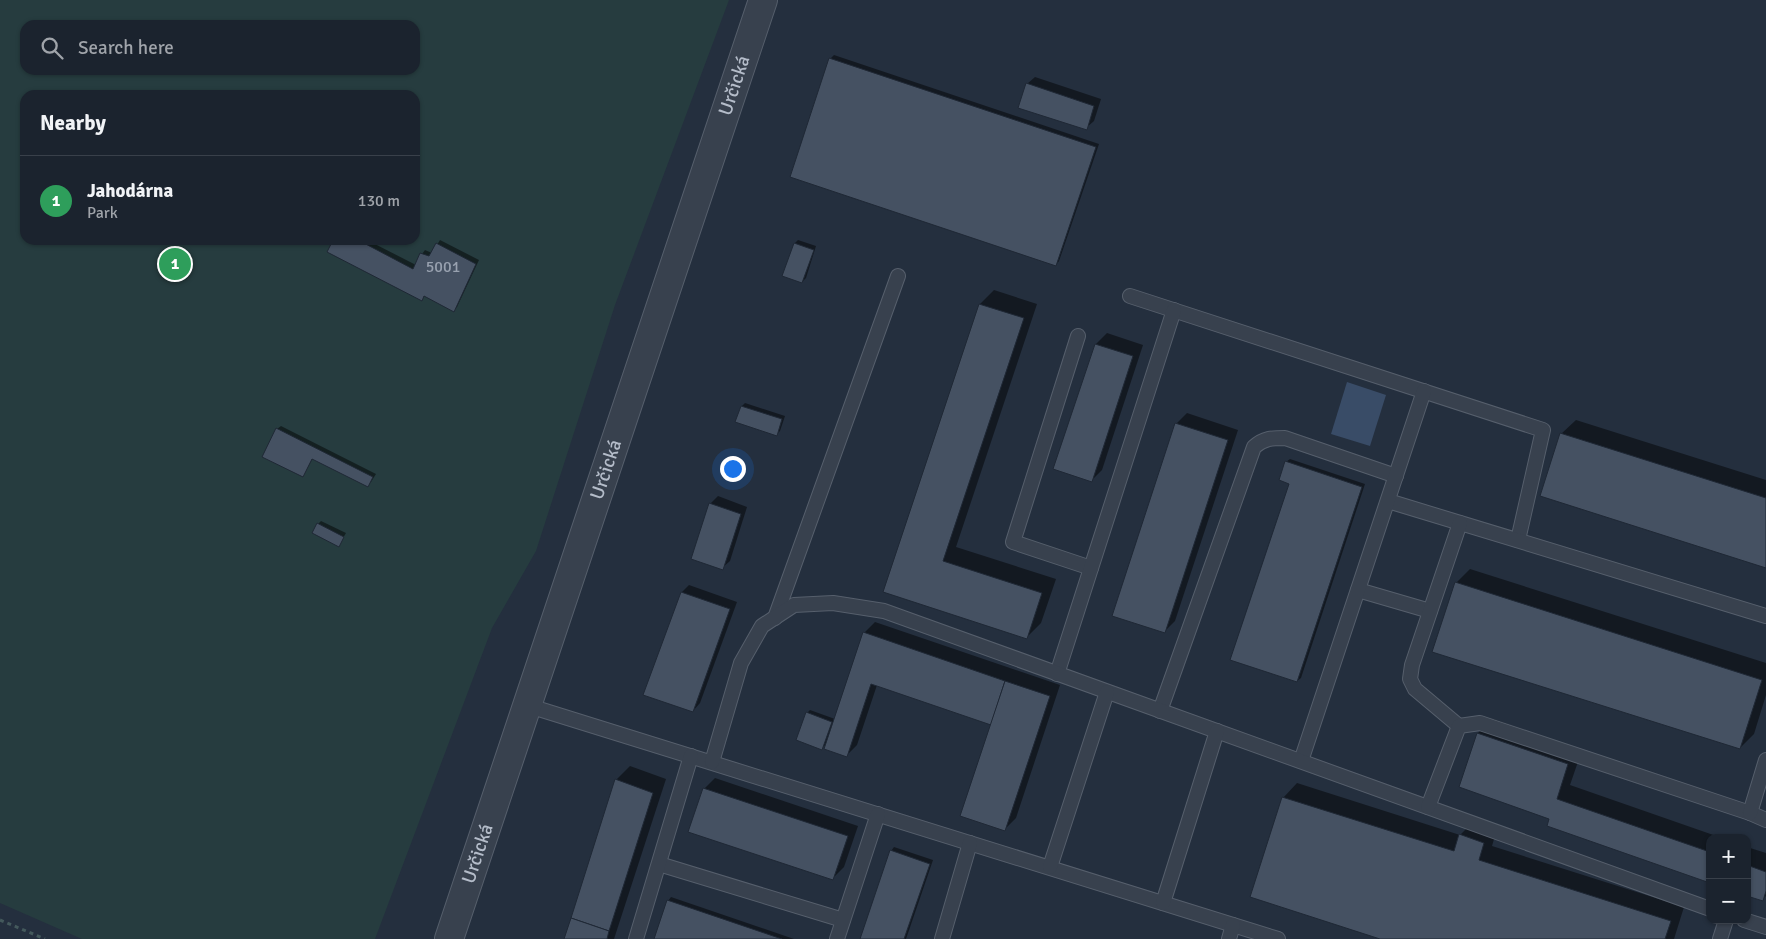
<!DOCTYPE html>
<html lang="en">
<head>
<meta charset="utf-8">
<style>
  body { margin:0; font-family:Signika,sans-serif; background:#242b36; color:#f1f3f6 }
  .controls { position:absolute; right:15px; bottom:15px; display:grid; overflow:hidden; border-radius:10px; box-shadow:0 1px 4px #0004 }
  .controls button { width:45px; height:45px; display:grid; place-items:center; padding:0; border:0; border-bottom:1px solid #39404a; background:#1b232e; color:#f1f3f6; font:25px sans-serif }
  .you { position:absolute; left:732px; top:468px; width:18px; height:18px; margin:-12px; border:4px solid #fff; border-radius:50%; background:#1a73e8; box-shadow:0 0 0 8px #1a73e833 }
  .badge { display:grid; place-items:center; width:32px; height:32px; border-radius:50%; background:#8ab4f8; color:#fff; font-size:16px; font-weight:700 }
  .pin { position:absolute; translate:-50% -50%; border:2px solid #fff; box-shadow:0 1px 5px #0006 }
  .list { margin:0; padding:0; list-style:none }
  h2 { display:flex; justify-content:space-between; align-items:center; height:65px; margin:0; padding:0 20px; font-size:21px }
  h2 small { font-size:16px; font-weight:400; color:#a0a4aa }
  .list li { display:grid; grid-template-columns:32px 1fr auto; gap:15px; align-items:center; box-sizing:border-box; height:90px; padding:0 20px; border-top:1px solid #39404a }
  .list b { display:block; font-size:19px; white-space:nowrap }
  .list p { margin:0; font-size:16px; white-space:nowrap; color:#a0a4aa }
  .list em { font-size:16px; font-style:normal; color:#a0a4aa }
  .icon { flex:none; width:28px; height:28px; fill:none; stroke:currentColor; stroke-width:2; stroke-linecap:round; stroke-linejoin:round }
  .map { position:relative; flex:none; width:1766px; height:939px; overflow:hidden }
  .search { position:absolute; background:#1b232e; box-shadow:0 1px 4px #0004; left:20px; top:20px; width:400px; height:55px; display:flex; align-items:center; gap:12px; box-sizing:border-box; padding:0 18px; border-radius:15px; color:#a0a4aa; font-size:19px }
  .panel { position:absolute; background:#1b232e; box-shadow:0 1px 4px #0004; left:20px; top:90px; width:400px; height:155px; border-radius:15px }
  .map>svg:first-child { display:block }
</style>
</head>
<body>
<div class="map">
<svg width="1766" height="939" viewBox="0 0 1766 939">
  <rect width="100%" height="100%" fill="#242f3e"/>
  <path fill="#263c3f" fill-rule="evenodd" d="M0,0H729L615,305L536,551L492,628L375,939H82L0,903ZM25,25H415V70H25ZM25,95H415V240H25Z"/>
  <polygon fill="#394c67" points="1347,382 1386,395 1370,446 1331,434"/>
  <g fill="#0007">
    <polygon points="834,55 1099,144 1059,261 1056,265 830,59"/>
    <polygon points="1035,77 1101,99 1094,121 1086,128 1027,84"/>
    <polygon points="334,240 367,240 416,265 422,254 425,250 432,253 440,240 479,260 457,307 454,310 425,295 421,300"/>
    <polygon points="798,240 816,246 806,278 802,282 795,243"/>
    <polygon points="994,290 1037,304 956,547 1056,579 1041,623 1027,637 885,591 980,304"/>
    <polygon points="1107,333 1143,345 1102,470 1091,481 1096,344"/>
    <polygon points="745,403 785,416 780,431 777,434 742,406"/>
    <polygon points="1187,413 1238,430 1175,621 1164,632 1176,424"/>
    <polygon points="1576,420 1766,480 1766,567 1561,434"/>
    <polygon points="281,426 376,474 371,482 367,486 313,458 303,476 277,429"/>
    <polygon points="1290,459 1365,484 1301,678 1297,681 1290,483 1286,462"/>
    <polygon points="718,496 747,507 730,561 722,568 710,504"/>
    <polygon points="321,521 346,533 339,545 318,524"/>
    <polygon points="1470,569 1766,663 1766,695 1754,734 1740,748 1456,583"/>
    <polygon points="689,585 737,602 700,703 693,711 682,592"/>
    <polygon points="875,622 1060,685 1016,818 1005,829 993,724 877,685 857,745 846,756 828,742 822,748 807,713 810,710 835,719 864,633"/>
    <polygon points="1493,719 1582,750 1570,785 1722,838 1710,838 1710,881 1551,818 1460,786 1478,733"/>
    <polygon points="630,766 666,779 614,939 565,939 616,780"/>
    <polygon points="715,778 858,826 844,867 833,878 704,789"/>
    <polygon points="1297,783 1460,835 1474,821 1497,829 1492,846 1684,907 1674,939 1384,939 1283,798"/>
    <polygon points="894,847 933,860 906,939 861,939 891,851"/>
    <polygon points="1747,847 1766,853 1766,896 1762,900 1747,894"/>
    <polygon points="671,897 794,939 655,939 668,901"/>
  </g>
  <g fill="#455162" stroke="#1f2835">
    <polygon points="829,58 1096,147 1056,266 790,177"/>
    <polygon points="1026,83 1094,106 1087,130 1018,108"/>
    <polygon points="333,240 361,240 360,241 413,269 420,253 429,256 436,243 476,264 454,312 424,296 422,301 327,252"/>
    <polygon points="794,243 814,250 802,283 782,276"/>
    <polygon points="979,304 1024,318 943,561 1042,593 1027,639 883,592"/>
    <polygon points="1095,344 1133,356 1092,482 1053,469"/>
    <polygon points="741,406 782,419 777,436 735,422"/>
    <polygon points="1175,423 1228,440 1165,633 1112,616"/>
    <polygon points="276,428 373,477 368,487 312,459 303,477 262,457"/>
    <polygon points="1560,433 1766,498 1766,568 1540,496"/>
    <polygon points="1285,461 1362,487 1297,682 1230,660 1289,484 1279,480"/>
    <polygon points="709,503 741,514 723,570 691,559"/>
    <polygon points="317,523 344,537 339,547 312,533"/>
    <polygon points="1455,582 1762,680 1740,749 1432,652"/>
    <polygon points="681,592 730,609 693,712 643,695"/>
    <polygon points="863,632 1005,681 991,725 871,684 847,757 824,749"/>
    <polygon points="1005,681 1050,696 1005,831 960,816"/>
    <polygon points="806,712 832,722 822,750 796,740"/>
    <polygon points="1477,733 1568,764 1557,799 1710,852 1710,883 1547,826 1549,819 1459,787"/>
    <polygon points="615,779 653,793 609,931 571,918"/>
    <polygon points="703,788 848,836 833,880 688,832"/>
    <polygon points="1282,797 1454,851 1459,834 1484,843 1479,860 1671,921 1665,939 1380,939 1250,897"/>
    <polygon points="890,850 930,864 904,939 860,939"/>
    <polygon points="1747,865 1766,872 1766,891 1763,901 1747,896"/>
    <polygon points="667,900 782,939 654,939"/>
    <polygon points="571,918 609,931 607,939 564,939"/>
  </g>
  <g fill="none" stroke-linecap="round" stroke-linejoin="round">
    <defs>
      <g id="service">
        <polyline points="1130,296 1543,430 1518,540"/>
        <polyline points="1078,336 1013,542 1091,568"/>
        <polyline points="1388,501 1766,616"/>
        <polyline points="1358,590 1430,611"/>
        <polyline points="775,618 898,276"/>
        <polyline points="1057,674 1174,310"/>
        <polyline points="526,705 1278,939"/>
        <path d="M1160,711L1254,447C1264,438 1272,438 1285,438L1396,476"/>
        <polyline points="1459,726 1415,689 1410,679 1412,665 1460,523"/>
        <polyline points="1301,761 1424,391"/>
        <polyline points="712,762 741,663 762,626 794,605 833,603 884,611 1710,909"/>
        <polyline points="1428,807 1459,726 1480,723 1750,813 1766,820"/>
        <polyline points="1750,813 1766,760"/>
        <polyline points="659,864 843,920"/>
        <polyline points="1050,867 1107,692"/>
        <polyline points="1163,903 1217,731"/>
        <polyline points="1744,920 1766,927"/>
        <polyline points="636,939 691,756"/>
        <polyline points="837,939 878,814"/>
        <polyline points="942,939 970,843"/>
        <polyline points="1229,939 1233,925"/>
        <polyline points="1720,939 1726,920"/>
      </g>
      <g id="tertiary">
        <path id="s1" d="M449,939L763,0"/>
      </g>
    </defs>
    <use href="#service" stroke="#565f6c" stroke-width="16"/>
    <use href="#tertiary" stroke="#565f6c" stroke-width="30"/>
    <polyline stroke="#44595c" stroke-width="3" stroke-dasharray="4 4" stroke-linecap="butt" points="0,920 45,939"/>
    <use href="#service" stroke="#38414e" stroke-width="14"/>
    <use href="#tertiary" stroke="#38414e" stroke-width="28"/>
  </g>
  <g text-anchor="middle" dominant-baseline="central" stroke-width="5" stroke-linejoin="round" paint-order="stroke">
    <g font-size="16" fill="#98a1af">
      <text x="443" y="267">5001</text>
    </g>
    <g font-size="19" fill="#b4bcc9" stroke="#1d2633">
      <text stroke="none"><textPath href="#s1" startOffset="900">Určická</textPath></text>
      <text stroke="none"><textPath href="#s1" startOffset="495">Určická</textPath></text>
      <text stroke="none"><textPath href="#s1" startOffset="90">Určická</textPath></text>
    </g>
  </g>
</svg>
<div class="controls">
<button>+</button>
<button>−</button>
</div>
<div class="you"></div>
<div class="pin badge" style="left:175px;top:264px;background:#2e9e5b">1</div>
<div class="search"><svg class="icon" aria-label="search" viewBox="0 0 24 24"><circle cx="10" cy="10" r="6"/><path d="M15 15l6 6"/></svg>Search here</div>
<section class="panel">
<h2>Nearby<small></small></h2>
<ul class="list">
<li><span class="badge" style="background:#2e9e5b">1</span><div><b>Jahodárna</b><p>Park</p></div><em>130 m</em></li>
</ul>
</section>
</div>
</body>
</html>
